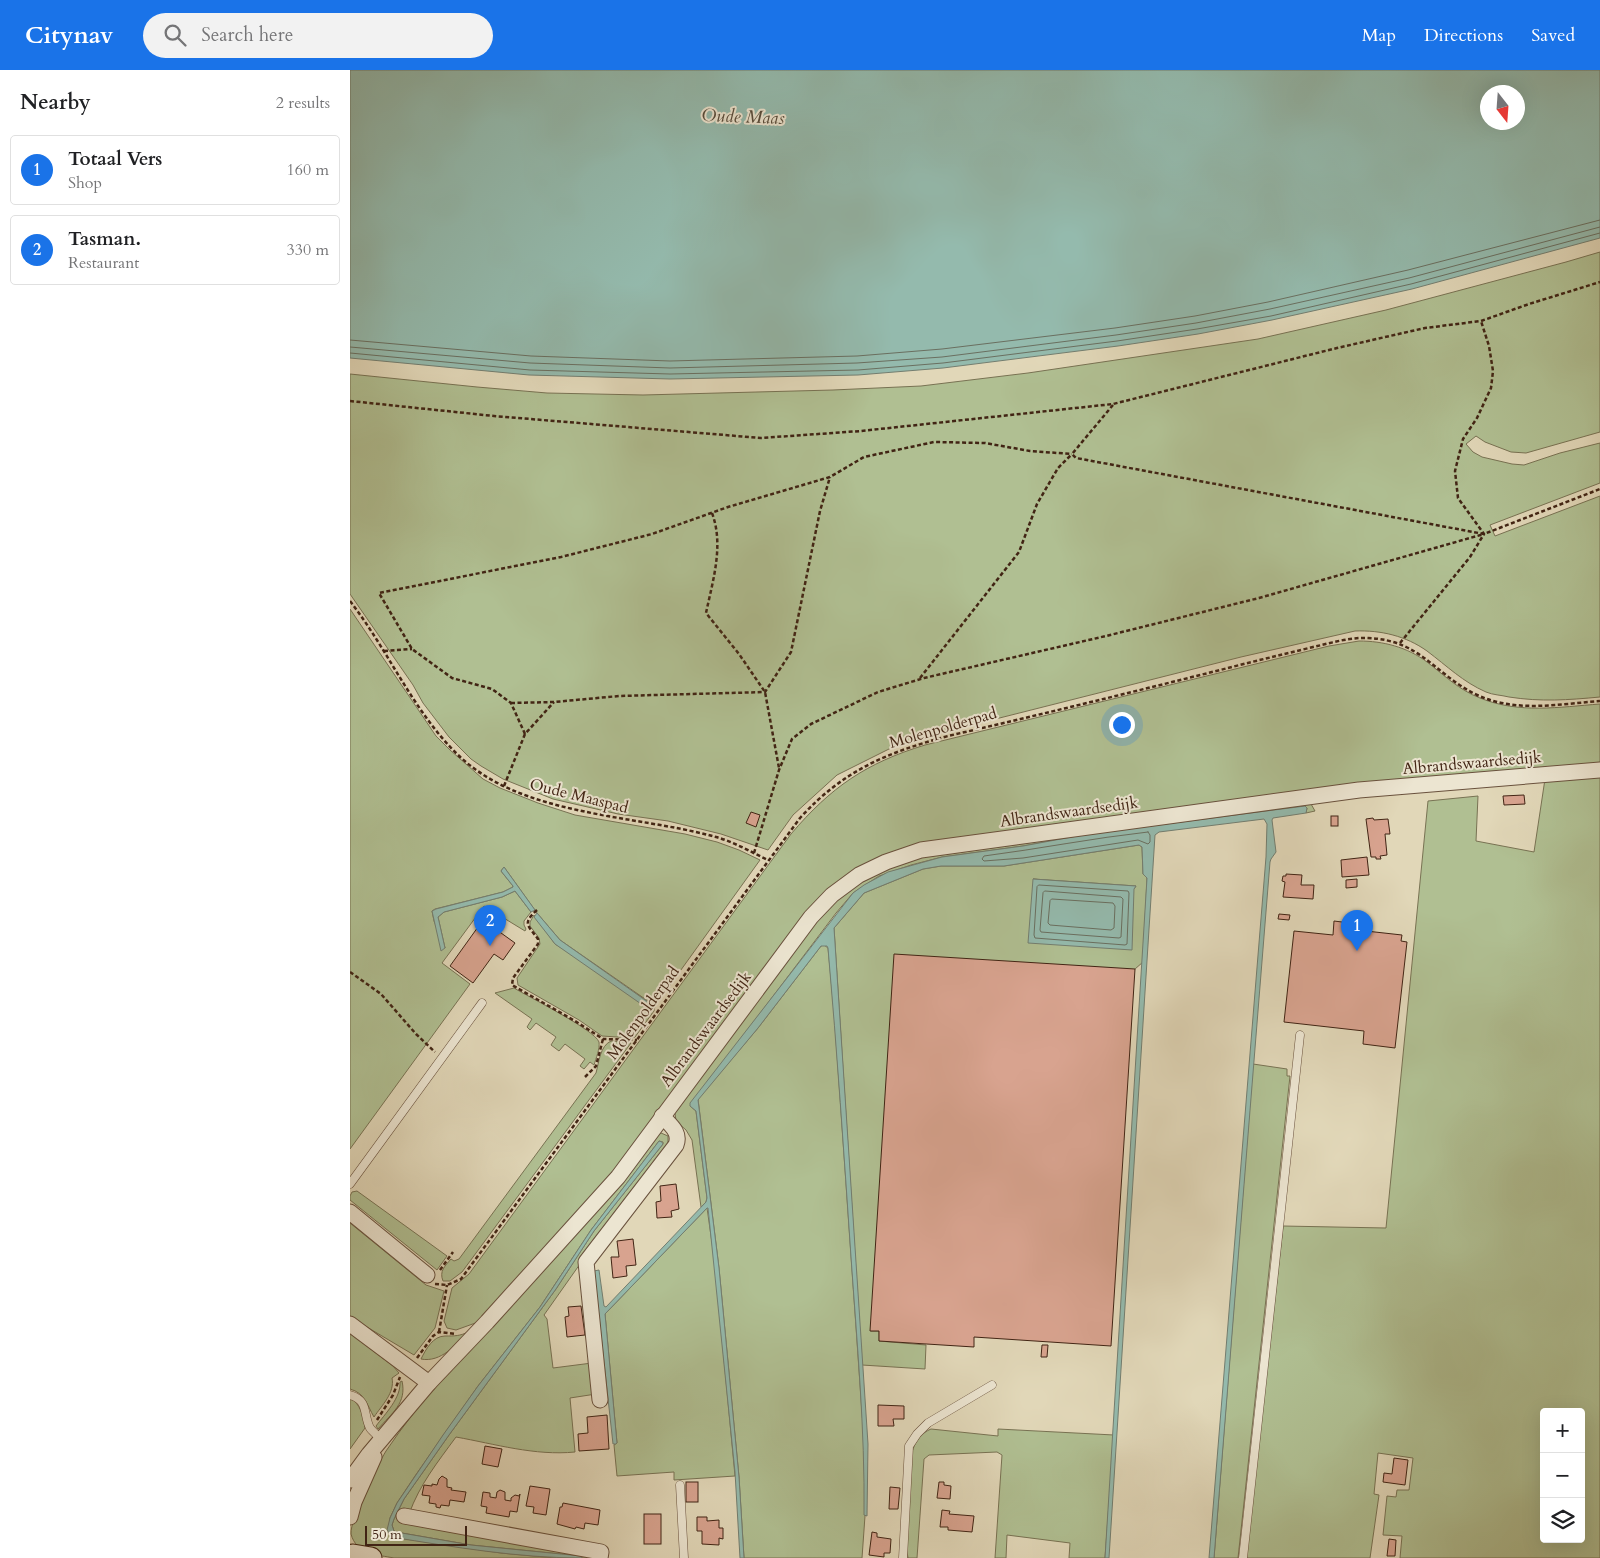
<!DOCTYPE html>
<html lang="en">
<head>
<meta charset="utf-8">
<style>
  body { margin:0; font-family:Cardo,serif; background:#f2f2f2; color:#202124 }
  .controls { position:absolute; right:15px; bottom:15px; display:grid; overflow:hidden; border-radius:5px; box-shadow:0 5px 20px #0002 }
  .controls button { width:45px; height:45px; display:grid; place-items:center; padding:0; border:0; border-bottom:1px solid #e0e0e0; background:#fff; color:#202124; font:25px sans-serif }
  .compass { position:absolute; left:1130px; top:15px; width:45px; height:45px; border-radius:50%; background:#fff; box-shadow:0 5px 20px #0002; rotate:163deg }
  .scale { position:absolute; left:15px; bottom:12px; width:102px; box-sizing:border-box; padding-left:5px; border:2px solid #412414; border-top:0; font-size:14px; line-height:18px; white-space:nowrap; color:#412414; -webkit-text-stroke:4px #ece5d1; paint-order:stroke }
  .you { position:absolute; left:771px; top:654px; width:18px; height:18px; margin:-12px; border:4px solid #fff; border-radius:50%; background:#1a73e8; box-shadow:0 0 0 8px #1a73e833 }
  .badge { display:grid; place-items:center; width:32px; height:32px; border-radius:50%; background:#1a73e8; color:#fff; font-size:16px; font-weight:700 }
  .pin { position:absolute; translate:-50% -41px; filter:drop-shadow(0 1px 2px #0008) }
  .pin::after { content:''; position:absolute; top:26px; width:18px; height:15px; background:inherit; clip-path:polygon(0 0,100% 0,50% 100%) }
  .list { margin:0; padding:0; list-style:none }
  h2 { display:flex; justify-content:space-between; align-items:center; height:65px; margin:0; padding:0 20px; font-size:21px }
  h2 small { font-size:16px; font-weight:400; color:#757577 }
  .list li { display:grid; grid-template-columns:32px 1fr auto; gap:15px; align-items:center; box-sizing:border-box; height:70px; margin:0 10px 10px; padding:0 10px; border:1px solid #e0e0e0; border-radius:5px }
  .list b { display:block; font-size:19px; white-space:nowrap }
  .list p { margin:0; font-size:16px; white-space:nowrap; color:#757577 }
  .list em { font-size:16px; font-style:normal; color:#757577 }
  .icon { flex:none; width:28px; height:28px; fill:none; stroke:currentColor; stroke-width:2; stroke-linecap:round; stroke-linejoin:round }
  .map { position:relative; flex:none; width:1250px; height:1488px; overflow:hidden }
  header { display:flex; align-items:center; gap:30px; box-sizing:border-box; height:70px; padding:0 25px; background:#1a73e8; color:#fff }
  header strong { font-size:24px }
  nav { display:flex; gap:28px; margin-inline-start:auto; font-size:18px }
  .search { width:350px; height:45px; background:#f2f2f2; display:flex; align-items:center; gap:12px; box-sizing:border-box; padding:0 18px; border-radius:28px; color:#757577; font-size:19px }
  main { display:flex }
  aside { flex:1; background:#fff }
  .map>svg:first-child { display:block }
</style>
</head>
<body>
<header>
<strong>Citynav</strong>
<div class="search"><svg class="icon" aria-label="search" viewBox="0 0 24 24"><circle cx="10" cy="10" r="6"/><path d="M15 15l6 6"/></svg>Search here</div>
<nav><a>Map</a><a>Directions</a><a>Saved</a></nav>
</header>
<main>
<aside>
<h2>Nearby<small>2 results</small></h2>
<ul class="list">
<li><span class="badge">1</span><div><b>Totaal Vers</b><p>Shop</p></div><em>160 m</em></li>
<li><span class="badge">2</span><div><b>Tasman.</b><p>Restaurant</p></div><em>330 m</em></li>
</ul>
</aside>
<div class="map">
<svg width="1250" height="1488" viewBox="0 0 1250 1488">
  <rect width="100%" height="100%" fill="#e1d7b8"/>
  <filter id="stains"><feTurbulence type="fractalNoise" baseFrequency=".004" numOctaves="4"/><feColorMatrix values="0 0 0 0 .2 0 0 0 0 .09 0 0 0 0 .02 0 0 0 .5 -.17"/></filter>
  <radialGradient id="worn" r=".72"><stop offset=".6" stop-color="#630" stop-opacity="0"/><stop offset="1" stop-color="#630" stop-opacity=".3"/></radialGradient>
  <g fill="#b0bf92" stroke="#787253" fill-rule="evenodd">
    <path d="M1250,182V362L1176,383L1161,382L1135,372L1126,366L1116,374L1123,382L1132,387L1162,394L1174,395L1210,383L1250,373V413L1140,455L1145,466L1250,426V627C1218,630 1191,632 1159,627C1151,625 1143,625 1136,622C1113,612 1097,596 1077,581C1056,566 1031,560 1005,561L891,587L610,658L575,667L539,679L487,705L443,745L418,780L371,764L318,751L268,744L203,729L153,709L131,696L121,689L99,667L73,633L63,615L0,524V304L127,317L197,323L293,325L483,320L571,316L678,303L908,269L1036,240L1216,192Z"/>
    <polygon points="0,539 86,666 100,680 133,709 150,718 188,733 225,745 335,764 367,772 389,780 410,790 305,936 304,941 285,967 282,968 252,966 229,950 168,915 167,908 190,874 189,868 180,856 180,852 184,845 205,874 298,931 210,870 187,843 154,797 151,801 163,816 163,817 153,822 85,839 82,841 84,851 95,878 88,847 94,842 152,827 165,821 181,842 174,851 174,855 176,859 175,861 134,836 92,893 120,914 0,1079"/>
    <path d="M1009,571C1033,571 1057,577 1077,592C1094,605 1109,620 1130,628C1169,644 1209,637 1250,634V693L594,771L507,801L276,1087L131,1251L106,1260L97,1258L94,1251L102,1218L119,1204L441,764C481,717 516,693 575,675L979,576Z"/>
    <path d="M1250,705V1488H1050L1052,1466L1033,1465L1037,1426L1046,1427L1047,1420H1059L1063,1388L1028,1383L1024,1424L1029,1425L1020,1488H896L933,1156L1036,1158L1078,731L1128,726L1126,771L1184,782L1195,709ZM1194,1342H1231V1469H1194Z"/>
    <polygon points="961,734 965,741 956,743 957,738 955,736 738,764 673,776 592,787 561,795 529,806 503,823 486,843 340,1036 346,1041 357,1128 356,1132 351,1137 342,1070 336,1060 326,1051 325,1043 465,851 489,828 523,804 573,786"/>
    <path d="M789,775L792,777L793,804L797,808L793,892L785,899L521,1261H529V1271L576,1275L575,1299L512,1295L484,858L514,823L573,799L591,796H654ZM683,809L786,816L784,819Z"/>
    <polygon points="474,875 478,878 484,941 514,1372 515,1446 512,1488 394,1488 389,1407 369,1198 348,1029 408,958 471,876"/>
    <path d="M164,918C177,926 245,960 249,972C250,979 246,988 244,995L240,992L234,999L230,996L235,989L215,974L209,981L201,975L206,967L186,953L180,960L177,957L182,949L145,923Z"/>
    <path d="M261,971L281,973L112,1202L100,1211H93C89,1201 95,1196 101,1189L104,1191L109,1189L246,1003C249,992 250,976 261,971Z"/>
    <polygon points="903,994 937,999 937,1006 940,1006 888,1488 864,1488"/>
    <path d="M311,1063L318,1066V1075L242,1177L194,1245L197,1249L203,1298L242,1293L246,1324L220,1328L225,1382C185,1386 145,1374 106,1367C87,1393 70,1414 59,1444L243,1488H232L231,1486L121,1475L46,1462L44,1461L42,1455L44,1449L54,1429L99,1365L206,1219L244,1161L313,1074V1072L309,1071L241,1160L190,1237L128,1316L65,1406L47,1433L40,1448L39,1465L42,1467L151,1483L206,1488H44C28,1485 6,1484 1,1464C0,1449 27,1396 36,1381C69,1332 110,1288 149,1244C202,1184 254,1124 307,1064Z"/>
    <polygon points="7,1121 97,1186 87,1200 0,1130 0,1126 2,1122"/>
    <polygon points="357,1138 365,1194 385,1406 324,1410 324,1402 267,1406 264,1375 267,1373 255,1244"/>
    <polygon points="0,1153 76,1215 94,1221 85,1258 64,1285 0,1247"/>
    <path d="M118,1262H121C106,1274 91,1293 71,1289C76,1279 83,1266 95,1266C105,1266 110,1266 118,1262Z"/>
    <path d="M0,1263L43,1296L49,1303L42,1308C45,1323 32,1335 24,1347C17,1335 15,1323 0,1319Z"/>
    <path d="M52,1311C57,1333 42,1343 28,1359L26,1356C35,1344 51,1328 50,1312Z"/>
    <path d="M0,1328C10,1333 14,1347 15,1358L0,1379Z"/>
    <path d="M581,1359L648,1366V1359L764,1365L755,1488H719L720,1473L657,1465L656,1488H645L652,1385L647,1382L579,1385L574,1389L567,1488H558L556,1474L562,1382C565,1372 571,1363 581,1359Z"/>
  </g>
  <g fill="#94baad" stroke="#737e70" fill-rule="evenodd">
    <path d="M0,0H1250V168L1062,219L922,250L848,264L768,276L593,298L508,305L320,309L179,305L0,288ZM1168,22V52H1138V22Z"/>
    <path d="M955,736L957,738L956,743L923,748L922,750L926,782L921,789L920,792L864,1488H859L916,787L917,754L914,749L809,762L805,765L759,1488H755L797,808L793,804L792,777L789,775L654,796H591L573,799L514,823L484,858L518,1374L517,1446L514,1445C515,1359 507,1273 501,1187C494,1084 487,981 478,878L477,876H471L408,958L348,1030L369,1198L389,1407L394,1488H390L385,1402L358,1138H357L255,1244L267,1373L266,1374H263L244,1201L249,1200L254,1236L256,1237L356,1132L357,1128L346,1041L340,1036V1033L503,823L514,815L538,802L592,787L673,776L738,764Z"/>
    <polygon points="154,797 185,840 181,842 165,821 152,827 94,842 88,847 95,878 91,881 82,841 86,839 153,822 163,817 163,816 151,801"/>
    <polygon points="683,809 786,816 784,819 782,880 678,873"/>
    <polygon points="187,843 210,870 298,932 298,933 294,936 205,874 184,847"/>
    <path d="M309,1071L312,1072L313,1074L244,1161L206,1219L99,1365L54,1429L44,1449L42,1455L44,1461L46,1462L121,1475L231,1486L232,1488C168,1488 104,1477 41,1467L37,1460L40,1448L47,1433L93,1365L128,1316L190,1237L241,1160Z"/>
  </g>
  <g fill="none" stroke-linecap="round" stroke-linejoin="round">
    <g stroke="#6a6f60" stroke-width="1">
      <polyline points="0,270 181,286 320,291 507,286 592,279 765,258 845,246 918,232 1058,200 1250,150"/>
      <polyline points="0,277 180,293 320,298 507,293 592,287 766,265 846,253 920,239 1059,208 1250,157"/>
      <polyline points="0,283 180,300 320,304 508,300 593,293 767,271 847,259 921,246 1061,214 1250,163"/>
      <path d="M798,762L800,765V772L798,774L788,770L673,788L634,791L632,789L634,786C689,779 743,768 798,762Z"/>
      <polygon points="689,815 778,821 779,823 777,874 775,875 685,868 684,865 687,817"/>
      <polygon points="695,821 771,827 773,829 771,867 769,868 691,862 690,860 693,823"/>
      <polygon points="702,829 763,833 765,836 764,858 761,860 700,855 698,853 700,831"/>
    </g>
  </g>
  <g fill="#d8a38f" stroke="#412414">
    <polygon points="1174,725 1175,734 1154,735 1153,726"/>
    <polygon points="401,742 410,745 406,757 396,753"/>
    <rect x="981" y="746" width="7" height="10"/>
    <polygon points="1023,748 1024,750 1038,749 1040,764 1035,764 1037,785 1030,786 1031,789 1026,789 1026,787 1021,787 1016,749"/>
    <polygon points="1017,787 1019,805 992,807 991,790"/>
    <polygon points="936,804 952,805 951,815 964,815 963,829 933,827 935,812 932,811 933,806 936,806"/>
    <polygon points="1007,809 1007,817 996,818 996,810"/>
    <polygon points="929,844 940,845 939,850 928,849"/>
    <polygon points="133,850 165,873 153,890 144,884 123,913 100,896"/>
    <polygon points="984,851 1000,853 998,865 1015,867 1016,861 1052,865 1051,871 1057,872 1045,978 1013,974 1014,961 934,952 944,861 983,865"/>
    <polygon points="544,884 785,899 761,1276 624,1267 624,1277 529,1271 529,1261 520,1261"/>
    <polygon points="326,1114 329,1139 321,1141 322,1147 307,1148 306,1132 311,1131 310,1116"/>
    <polygon points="283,1169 286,1195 276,1196 277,1206 263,1208 261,1187 269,1187 267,1171"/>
    <polygon points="231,1236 235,1265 217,1267 215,1247 219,1246 218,1237"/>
    <polygon points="692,1275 698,1275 697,1287 691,1287"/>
    <polygon points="528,1335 554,1336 554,1349 543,1349 544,1356 528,1356"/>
    <polygon points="257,1345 259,1379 229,1381 228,1364 238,1363 237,1347"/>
    <polygon points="135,1376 152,1379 148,1397 132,1394"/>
    <polygon points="1044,1388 1058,1390 1055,1415 1033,1412 1034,1403 1042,1404"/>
    <polygon points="92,1406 97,1409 97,1417 102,1418 101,1420 116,1422 114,1432 100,1430 99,1436 91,1435 90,1438 86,1437 86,1434 79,1433 80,1426 72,1425 74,1415 82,1416 82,1414 87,1415 89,1409"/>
    <rect x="336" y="1412" width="12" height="20"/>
    <polygon points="589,1412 594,1412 594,1415 601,1416 600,1429 587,1428"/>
    <polygon points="180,1416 200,1419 196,1445 183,1443 184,1437 176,1436"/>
    <polygon points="540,1417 550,1418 548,1439 539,1439"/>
    <polygon points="150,1420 155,1422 155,1430 161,1431 161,1428 165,1425 169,1426 170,1424 167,1442 160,1441 159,1447 136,1443 137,1437 131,1436 133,1422 140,1423 140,1427 146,1428 147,1422"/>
    <polygon points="213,1433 250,1440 248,1455 235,1453 234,1459 226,1457 225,1459 207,1454 210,1437 212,1437"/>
    <polygon points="592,1440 600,1441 599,1444 624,1446 622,1462 598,1460 598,1457 590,1457"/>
    <rect x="294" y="1444" width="17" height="30"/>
    <polygon points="347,1447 357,1447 357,1451 369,1450 369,1458 373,1458 373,1469 369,1468 369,1475 352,1474 352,1461 347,1461"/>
    <polygon points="522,1462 527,1463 527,1467 541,1469 540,1483 534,1483 534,1487 519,1485"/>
    <polygon points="1039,1469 1046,1470 1045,1486 1037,1486"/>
  </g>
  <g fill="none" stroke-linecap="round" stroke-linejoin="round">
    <defs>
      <g id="lane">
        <polyline points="0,1114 132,933"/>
        <path d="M0,1325C19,1330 13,1345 20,1358C23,1362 28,1366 32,1370"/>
        <polyline points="330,1415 334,1488"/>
        <polyline points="553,1488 559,1376 567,1364 578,1353 642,1315"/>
        <polyline points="893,1488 950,965"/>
      </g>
      <g id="street">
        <polyline points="0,1142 77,1205"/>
        <polyline points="0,1254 79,1313"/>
        <path d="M250,1330L236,1192L326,1075C331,1062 320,1055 312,1046"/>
        <polyline points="0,1410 19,1384 79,1313 137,1252 268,1107 461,847 482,825 509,805 536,792 571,780 1009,720 1250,700"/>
        <polyline points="54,1446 251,1482 250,1488"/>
        <polyline points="0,1447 4,1432 24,1387"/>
      </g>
      <polyline id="secondary" points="3,1485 21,1488"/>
    </defs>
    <use href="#lane" stroke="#69513d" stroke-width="9"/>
    <use href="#street" stroke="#69513d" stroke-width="17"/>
    <use href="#secondary" stroke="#412414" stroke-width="23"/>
    <g stroke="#412414" stroke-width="2.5" stroke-dasharray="4 2.5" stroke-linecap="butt">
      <polyline points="0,331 144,346 411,368 511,361 763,334 987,278 1075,258 1131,251 1179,234 1250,212"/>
      <polyline points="763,335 722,384 726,388 1134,464 1250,419"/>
      <path d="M362,443C374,475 363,510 356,543L389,584L415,622L429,698"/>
      <path d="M0,531C38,580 62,639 106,683C170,747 283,744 366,767C384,772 401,782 418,790"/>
      <polyline points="1050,573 1120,487 1134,464 1108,428 1105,401 1113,369 1127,348 1141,318 1143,301 1139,276 1131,251"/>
      <polyline points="34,581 62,579"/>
      <polyline points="570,608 669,482 687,434 708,398 722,384"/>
      <polyline points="161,633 204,632 269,626 415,622 441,582 470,441 480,407"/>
      <polyline points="175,664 161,633 142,619 102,608 62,579 29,523 211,487 302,464 378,437 480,407 514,387 584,372 635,373 680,381 722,384"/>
      <polyline points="154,716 175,664 204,632"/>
      <polyline points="404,783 429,700 442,669 461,654 528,622 574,608 756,566 909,528 1134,464"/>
      <path d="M187,840C171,854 179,856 188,869V874L163,908L162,915L225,951L253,969L287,970"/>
      <polyline points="0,902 31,924 66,964 85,982"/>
      <polyline points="235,1007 246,996 253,969"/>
      <polyline points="90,1200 103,1182"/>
      <path d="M85,1214L97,1215L111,1209L450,748C494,700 536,683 598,666C693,644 787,621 882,597C909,590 935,584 963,577C981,573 1000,567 1018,568C1071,570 1085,605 1127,625C1166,643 1209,634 1250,631"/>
      <polyline points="89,1262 97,1215"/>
      <polyline points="67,1288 83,1266 89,1262 106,1264"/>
      <polyline points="27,1350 43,1325 50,1307"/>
    </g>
    <use href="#lane" stroke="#ece5d1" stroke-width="8"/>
    <use href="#street" stroke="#ece5d1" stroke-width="15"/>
    <use href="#secondary" stroke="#ece5d1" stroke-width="21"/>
  </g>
  <g text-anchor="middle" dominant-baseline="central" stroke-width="4" stroke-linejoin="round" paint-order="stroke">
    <g font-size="16" fill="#412414" stroke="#ece5d1">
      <text transform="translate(593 658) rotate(-16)">Molenpolderpad</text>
      <text transform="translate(1122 693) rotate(-5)">Albrandswaardsedijk</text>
      <text transform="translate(229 726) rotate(14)">Oude Maaspad</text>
      <text transform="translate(719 742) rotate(-8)">Albrandswaardsedijk</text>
      <text transform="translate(293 943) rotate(-54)">Molenpolderpad</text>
      <text transform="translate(356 959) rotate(-53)">Albrandswaardsedijk</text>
    </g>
    <g font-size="18" font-style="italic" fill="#564a3a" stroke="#ece5d1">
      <text transform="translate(393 47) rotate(2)">Oude Maas</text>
    </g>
  </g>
  <rect width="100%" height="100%" filter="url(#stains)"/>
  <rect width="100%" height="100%" fill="url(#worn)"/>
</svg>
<div class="controls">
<button>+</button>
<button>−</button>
<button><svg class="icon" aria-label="layers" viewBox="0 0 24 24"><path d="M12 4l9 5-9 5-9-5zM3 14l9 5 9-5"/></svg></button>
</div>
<svg class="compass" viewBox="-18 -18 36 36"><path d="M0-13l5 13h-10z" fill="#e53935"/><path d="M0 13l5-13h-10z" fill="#757577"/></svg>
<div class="scale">50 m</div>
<div class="you"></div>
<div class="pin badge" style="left:1007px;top:881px">1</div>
<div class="pin badge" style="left:140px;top:876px">2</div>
</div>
</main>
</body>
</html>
